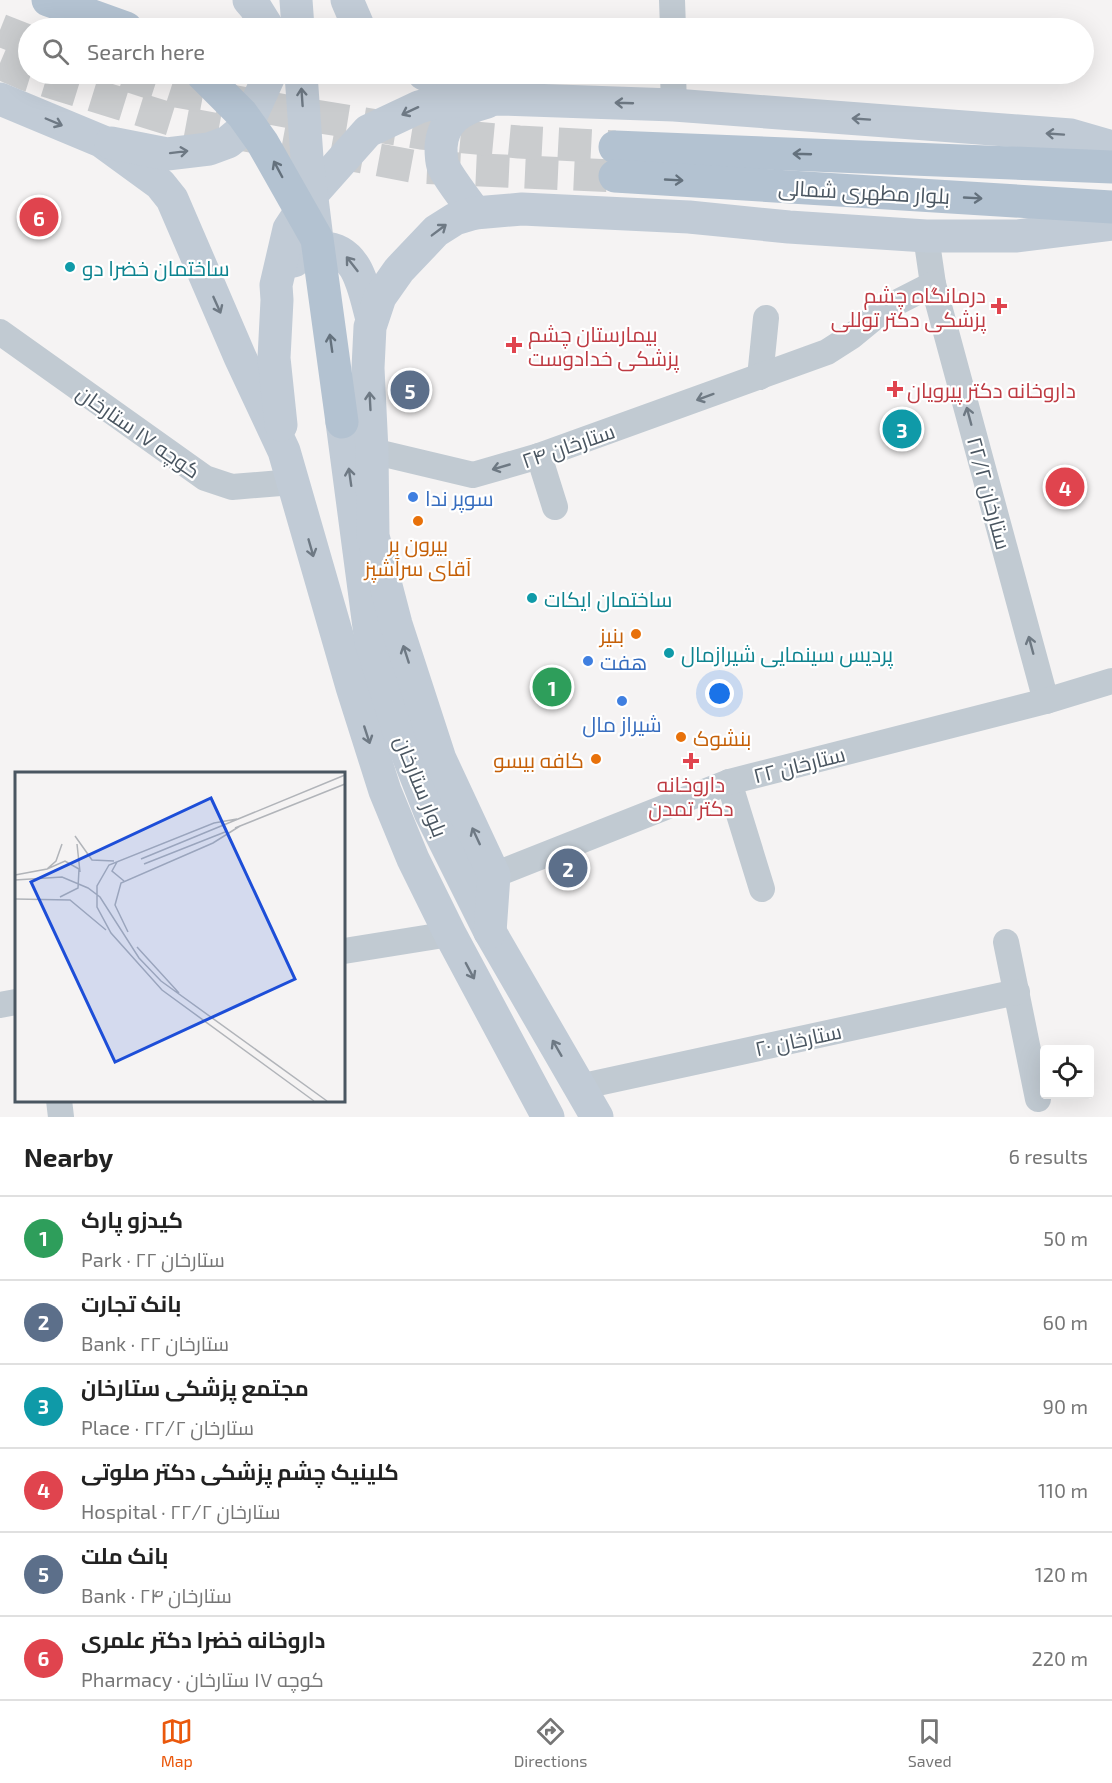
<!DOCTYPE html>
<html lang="en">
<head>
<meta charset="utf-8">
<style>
  body { margin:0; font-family:"Exo 2",Cairo,sans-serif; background:#f6f6f6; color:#222 }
  .controls { position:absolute; right:18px; bottom:18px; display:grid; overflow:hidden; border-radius:6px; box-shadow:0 6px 24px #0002 }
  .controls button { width:54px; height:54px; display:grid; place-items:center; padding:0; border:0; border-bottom:2px solid #e0e0e0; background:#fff; color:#222; font:30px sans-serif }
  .you { position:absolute; left:720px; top:694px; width:21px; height:21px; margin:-15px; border:4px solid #fff; border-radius:50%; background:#1a73e8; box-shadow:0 0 0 9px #1a73e833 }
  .badge { display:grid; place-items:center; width:39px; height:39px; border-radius:50%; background:#ea580c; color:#fff; font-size:20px; font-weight:700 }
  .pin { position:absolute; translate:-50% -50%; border:3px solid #fff; box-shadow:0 2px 6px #0006 }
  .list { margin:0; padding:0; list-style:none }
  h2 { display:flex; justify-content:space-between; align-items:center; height:78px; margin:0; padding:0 24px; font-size:26px }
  h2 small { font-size:20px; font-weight:400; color:#767676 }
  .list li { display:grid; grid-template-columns:39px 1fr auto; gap:18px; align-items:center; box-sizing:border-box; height:84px; padding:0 24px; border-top:2px solid #e0e0e0 }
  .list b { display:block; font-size:22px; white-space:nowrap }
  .list p { margin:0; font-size:20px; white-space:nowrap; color:#767676 }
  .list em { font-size:20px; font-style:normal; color:#767676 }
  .icon { flex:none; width:33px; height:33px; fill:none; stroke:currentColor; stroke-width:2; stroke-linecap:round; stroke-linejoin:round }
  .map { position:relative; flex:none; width:1112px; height:1117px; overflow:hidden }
  .search { position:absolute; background:#fff; box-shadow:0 6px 24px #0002; left:18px; right:18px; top:18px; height:66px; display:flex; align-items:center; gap:15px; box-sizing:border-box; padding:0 21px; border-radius:33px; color:#767676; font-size:22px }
  .sheet { height:582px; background:#fff }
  nav { display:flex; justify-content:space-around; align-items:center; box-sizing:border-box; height:84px; border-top:2px solid #e0e0e0; background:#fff; font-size:16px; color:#767676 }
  nav a { display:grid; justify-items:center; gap:3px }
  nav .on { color:#ea580c }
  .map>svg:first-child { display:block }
</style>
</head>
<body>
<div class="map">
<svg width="1112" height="1117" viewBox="0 0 1112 1117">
  <rect width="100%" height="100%" fill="#f5f3f3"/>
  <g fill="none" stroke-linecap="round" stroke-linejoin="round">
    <g stroke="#caccce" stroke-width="33" stroke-dasharray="33 16" stroke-linecap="butt">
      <polyline points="0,30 28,41"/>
      <polyline points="0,63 28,75 186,124 417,167 615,176"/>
      <polyline points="124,74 176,91 308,115 421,133 519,142 615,147"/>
    </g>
    <g stroke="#c1cad2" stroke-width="26">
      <polyline points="672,0 673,28"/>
      <polyline points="673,74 674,105"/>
      <polyline points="926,236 933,284 1046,701"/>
      <polyline points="0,332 205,478 232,487 293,482"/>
      <polyline points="760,377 766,318"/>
      <polyline points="372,451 473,475 539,456 827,352 852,336 886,308 933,284"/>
      <polyline points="539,456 555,507"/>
      <polyline points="729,782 762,889"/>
      <polyline points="494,875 729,782 1046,701 1112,681"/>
      <polyline points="1006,942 1038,1099"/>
      <polyline points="344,951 450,934"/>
      <polyline points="0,1005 16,1002"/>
      <polyline points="579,1087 1017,992"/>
      <polyline points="59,1100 61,1117"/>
    </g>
    <g stroke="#c1cbd6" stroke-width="33">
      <polyline points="249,0 255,7 268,28"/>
      <polyline points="347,0 359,28"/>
      <polyline points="424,74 478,92"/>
      <polyline points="0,99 101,141 160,184 172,199 240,357 284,451 352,687 385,791 413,859 450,934 548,1117"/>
      <polyline points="111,143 167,154 209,149 228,142 246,127 270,74"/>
      <path d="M475,213C465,198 451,182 443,166C441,160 441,154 441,147C443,119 461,109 487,102"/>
      <path d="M294,261C302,252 311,248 323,248C359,249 364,291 372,319"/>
      <polyline points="342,422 371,642 400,735 430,812 490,932 597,1117"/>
      <polyline points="281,425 274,358 277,300 276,285 289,229 312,194 368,131 419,107 437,102 500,99 674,105 1071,135 1112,147"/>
      <polyline points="490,932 494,875 440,759 396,624 373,536 372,451 368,368 370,327 380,297 399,270 436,231 455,219 475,213 522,209 689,217 789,227 926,236 1017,236 1112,224"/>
    </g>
    <g stroke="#b3c2d1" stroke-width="33">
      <polyline points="48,0 126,28"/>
      <polyline points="615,147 1112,167"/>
      <polyline points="615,176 1112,207"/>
    </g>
    <g stroke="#c1cbd6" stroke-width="33">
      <polyline points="296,0 298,28"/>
      <polyline points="301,74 307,158 317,239"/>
    </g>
    <polyline stroke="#b3c2d1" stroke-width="33" points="202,74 242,114 262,142 317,239 342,422"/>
  </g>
  <defs><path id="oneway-shaft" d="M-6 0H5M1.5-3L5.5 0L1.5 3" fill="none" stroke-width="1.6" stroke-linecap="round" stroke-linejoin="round" transform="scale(1.5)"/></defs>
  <g stroke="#6e7984">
    <use href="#oneway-shaft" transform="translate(302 97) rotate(-94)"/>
    <use href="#oneway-shaft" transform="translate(624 103) rotate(-178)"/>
    <use href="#oneway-shaft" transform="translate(410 111) rotate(155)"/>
    <use href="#oneway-shaft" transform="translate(861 119) rotate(-176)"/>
    <use href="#oneway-shaft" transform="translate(54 122) rotate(23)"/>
    <use href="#oneway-shaft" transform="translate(1055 134) rotate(-176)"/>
    <use href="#oneway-shaft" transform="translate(179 152) rotate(-7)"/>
    <use href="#oneway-shaft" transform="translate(439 230) rotate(-37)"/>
    <use href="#oneway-shaft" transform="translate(352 264) rotate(-128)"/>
    <use href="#oneway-shaft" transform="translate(217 305) rotate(66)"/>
    <use href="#oneway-shaft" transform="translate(370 401) rotate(-93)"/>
    <use href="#oneway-shaft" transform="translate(350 477) rotate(-98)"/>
    <use href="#oneway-shaft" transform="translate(311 548) rotate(74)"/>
    <use href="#oneway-shaft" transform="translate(406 654) rotate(-108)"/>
    <use href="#oneway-shaft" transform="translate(367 735) rotate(72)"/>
    <use href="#oneway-shaft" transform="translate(476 836) rotate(-115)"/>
    <use href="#oneway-shaft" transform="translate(470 971) rotate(62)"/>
    <use href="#oneway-shaft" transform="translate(557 1048) rotate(-120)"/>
  </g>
  <g stroke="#64717d">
    <use href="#oneway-shaft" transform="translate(802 154) rotate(-178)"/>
    <use href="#oneway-shaft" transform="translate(278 169) rotate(-118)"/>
    <use href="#oneway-shaft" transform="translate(674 180) rotate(3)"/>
    <use href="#oneway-shaft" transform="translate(973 198) rotate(3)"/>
    <use href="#oneway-shaft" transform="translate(331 343) rotate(-98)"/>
  </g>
  <g stroke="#6e7983">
    <use href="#oneway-shaft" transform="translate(705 397) rotate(160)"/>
    <use href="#oneway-shaft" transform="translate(969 416) rotate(-105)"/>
    <use href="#oneway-shaft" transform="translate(501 467) rotate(164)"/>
    <use href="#oneway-shaft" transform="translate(1031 645) rotate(-105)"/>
  </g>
  <g fill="#0f9aa8" stroke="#fff" stroke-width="2">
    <circle cx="70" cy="267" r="6"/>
    <circle cx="532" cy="598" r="6"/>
    <circle cx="669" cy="653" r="6"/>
  </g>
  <g fill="#e0444e" stroke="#fff" stroke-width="2">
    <path d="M996 297h6v6h6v6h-6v6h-6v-6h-6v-6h6z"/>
    <path d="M511 336h6v6h6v6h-6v6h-6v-6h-6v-6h6z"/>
    <path d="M892 380h6v6h6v6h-6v6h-6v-6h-6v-6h6z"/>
    <path d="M688 752h6v6h6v6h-6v6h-6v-6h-6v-6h6z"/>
  </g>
  <g fill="#3f7fe0" stroke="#fff" stroke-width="2">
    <circle cx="413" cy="497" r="6"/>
    <circle cx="588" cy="661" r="6"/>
    <circle cx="622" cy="701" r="6"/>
  </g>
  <g fill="#e8710a" stroke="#fff" stroke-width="2">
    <circle cx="418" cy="521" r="6"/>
    <circle cx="636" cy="634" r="6"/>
    <circle cx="681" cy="737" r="6"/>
    <circle cx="596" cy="759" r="6"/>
  </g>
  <g text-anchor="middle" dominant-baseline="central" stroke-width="4.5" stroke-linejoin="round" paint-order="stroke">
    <g font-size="21" fill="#4a5661" stroke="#fff">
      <text transform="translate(864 191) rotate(3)">بلوار مطهرى شمالى</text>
      <text transform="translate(139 431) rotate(35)">کوچه ۱۷ ستارخان</text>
      <text transform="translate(568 445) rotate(-19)">۲۴ ستارخان</text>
      <text transform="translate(990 493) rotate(75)">۲۲/۲ ستارخان</text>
      <text transform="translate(799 764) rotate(-14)">۲۲ ستارخان</text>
      <text transform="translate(422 786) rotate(68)">بلوار ستارخان</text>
      <text transform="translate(798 1039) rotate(-12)">۲۰ ستارخان</text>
    </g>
    <g font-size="21" fill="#0d838f" stroke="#fff" text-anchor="start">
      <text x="82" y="267">ساختمان خضرا دو</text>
      <text x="544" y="598">ساختمان ایکات</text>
      <text x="681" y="653">پردیس سینمایی شیرازمال</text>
    </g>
    <g font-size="21" fill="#be3a42" stroke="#fff" text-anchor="start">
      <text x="986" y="294" text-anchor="end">درمانگاه چشم<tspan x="986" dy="24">پزشكی دكتر توللی</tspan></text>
      <text x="528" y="333">بیمارستان چشم<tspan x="528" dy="24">پزشکی خدادوست</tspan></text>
      <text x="907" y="389">داروخانه دکتر پیرویان</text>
      <text x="691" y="783" text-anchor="middle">داروخانه<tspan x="691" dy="24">دکتر تمدن</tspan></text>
    </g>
    <g font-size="21" fill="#366cbe" stroke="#fff" text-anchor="start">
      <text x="425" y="497">سوپر ندا</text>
      <text x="600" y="661">هفت</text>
      <text x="622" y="723" text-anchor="middle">شیراز مال</text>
    </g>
    <g font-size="21" fill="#c56008" stroke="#fff" text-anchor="end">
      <text x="418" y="543" text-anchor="middle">بیرون بر<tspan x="418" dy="24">آقای سرآشپز</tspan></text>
      <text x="624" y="634">بنیز</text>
      <text x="693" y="737" text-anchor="start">بنشوک</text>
      <text x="584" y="759">کافه بیسو</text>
    </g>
  </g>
  <g transform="translate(15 772)">
    <rect width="330" height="330" fill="#f5f3f3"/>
    <path fill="none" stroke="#b1b4b9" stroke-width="1.5" d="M222,47L199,51L94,93L82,114V135L96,161L147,218L299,329M220,56L330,12M60,64L77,88L99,89M62,72L65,100M126,87L330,3M102,90L97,99L109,109M129,92L210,60M32,97L50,89L64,97L63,116L45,125M0,103L32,97L41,89L47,72M0,108L47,105L73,116L85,125L124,186L146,209L312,329M0,127L55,128L91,158M113,160L100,133L106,111L198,71L225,54M122,175L164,221"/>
    <path fill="#1d4ed8" fill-opacity="0.15" stroke="#1d4ed8" stroke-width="3" d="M196,26L280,207L100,290L16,110Z"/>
    <rect width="330" height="330" fill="none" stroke="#4a5661" stroke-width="3"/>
  </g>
</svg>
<div class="controls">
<button><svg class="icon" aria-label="locate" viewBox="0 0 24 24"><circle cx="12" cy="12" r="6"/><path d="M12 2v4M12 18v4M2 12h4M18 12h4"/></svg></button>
</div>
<div class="you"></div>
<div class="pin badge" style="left:552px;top:687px;background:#2e9e5b">1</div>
<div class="pin badge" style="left:568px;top:868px;background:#5c6f8a">2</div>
<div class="pin badge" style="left:902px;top:429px;background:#0f9aa8">3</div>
<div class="pin badge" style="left:1065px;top:487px;background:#e0444e">4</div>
<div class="pin badge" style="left:410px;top:390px;background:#5c6f8a">5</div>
<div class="pin badge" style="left:39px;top:217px;background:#e0444e">6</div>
<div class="search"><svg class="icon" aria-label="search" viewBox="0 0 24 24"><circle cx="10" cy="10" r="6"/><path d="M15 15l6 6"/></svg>Search here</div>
</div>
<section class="sheet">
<h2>Nearby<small>6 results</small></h2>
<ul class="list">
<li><span class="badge" style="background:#2e9e5b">1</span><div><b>کیدزو پارک</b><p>Park · ۲۲ ستارخان</p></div><em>50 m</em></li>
<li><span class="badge" style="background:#5c6f8a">2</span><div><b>بانک تجارت</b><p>Bank · ۲۲ ستارخان</p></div><em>60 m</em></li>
<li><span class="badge" style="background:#0f9aa8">3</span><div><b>مجتمع پزشکی ستارخان</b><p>Place · ۲۲/۲ ستارخان</p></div><em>90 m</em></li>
<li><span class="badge" style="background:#e0444e">4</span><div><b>کلینیک چشم پزشکی دکتر صلوتی</b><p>Hospital · ۲۲/۲ ستارخان</p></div><em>110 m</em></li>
<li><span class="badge" style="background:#5c6f8a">5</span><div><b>بانک ملت</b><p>Bank · ۲۴ ستارخان</p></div><em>120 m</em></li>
<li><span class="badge" style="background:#e0444e">6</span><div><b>داروخانه خضرا دکتر علمری</b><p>Pharmacy · کوچه ۱۷ ستارخان</p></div><em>220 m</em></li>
</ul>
</section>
<nav>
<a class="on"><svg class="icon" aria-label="map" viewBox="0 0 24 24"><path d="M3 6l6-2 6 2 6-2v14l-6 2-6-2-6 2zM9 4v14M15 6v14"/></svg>Map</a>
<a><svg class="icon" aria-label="directions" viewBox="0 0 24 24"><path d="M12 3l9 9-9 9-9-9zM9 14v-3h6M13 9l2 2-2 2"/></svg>Directions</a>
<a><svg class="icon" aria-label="saved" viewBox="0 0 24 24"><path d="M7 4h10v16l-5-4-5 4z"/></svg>Saved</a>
</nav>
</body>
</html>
